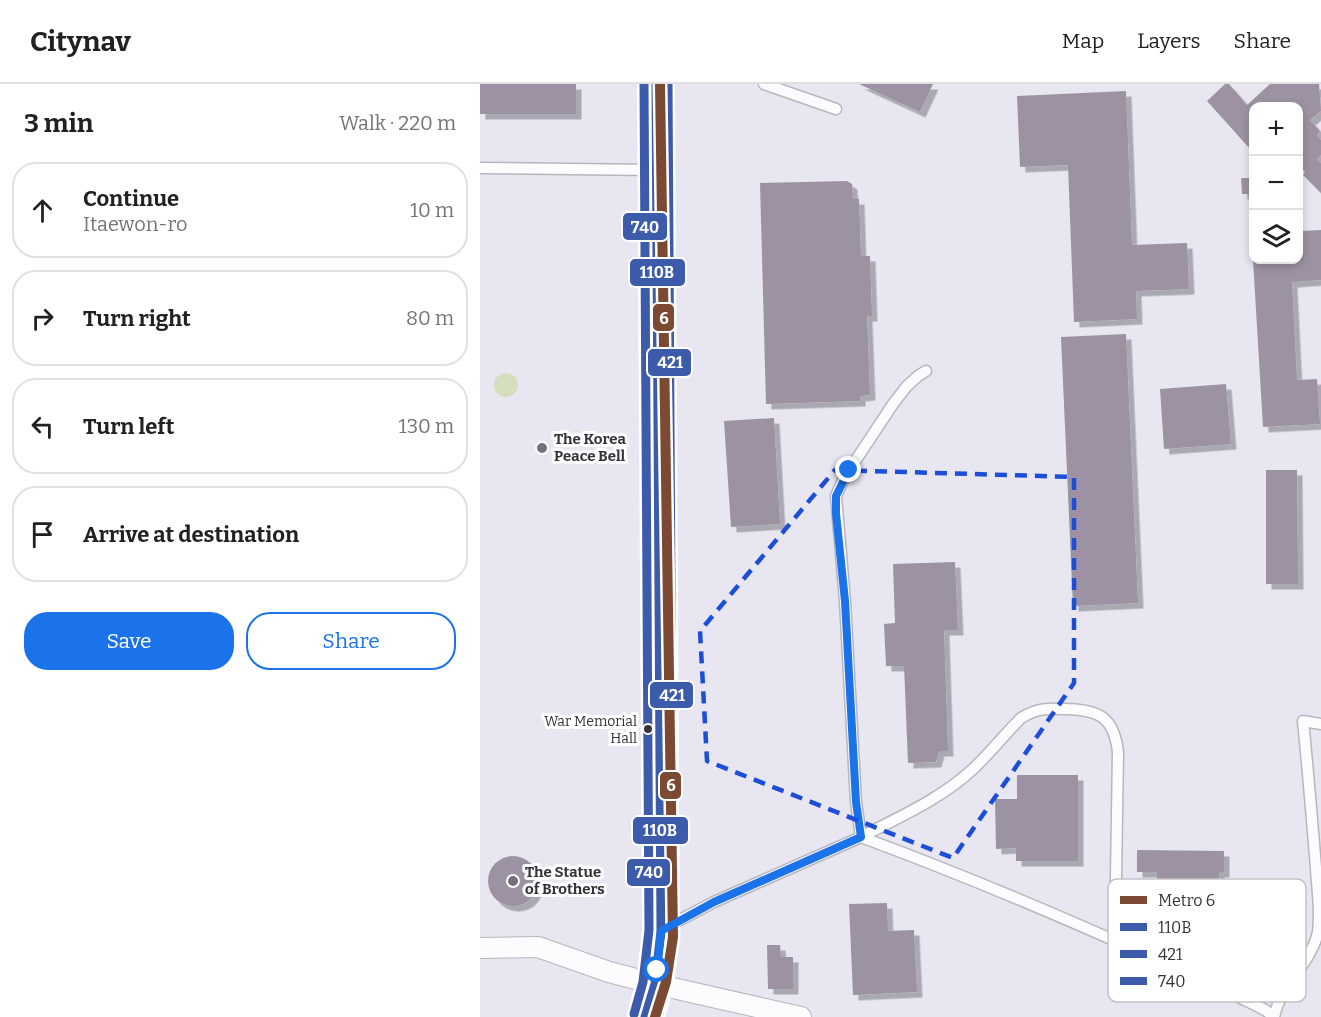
<!DOCTYPE html>
<html lang="en">
<head>
<meta charset="utf-8">
<style>
  body { margin:0; font-family:Bitter,serif; background:#f6f6f6; color:#202124 }
  .controls { position:absolute; right:18px; top:18px; display:grid; overflow:hidden; border-radius:12px; box-shadow:0 3px 9px #0003 }
  .controls button { width:54px; height:54px; display:grid; place-items:center; padding:0; border:0; border-bottom:2px solid #e0e0e0; background:#fff; color:#202124; font:30px sans-serif }
  .stop { position:absolute; width:18px; height:18px; margin:-14px; border:4px solid #1a73e8; border-radius:50%; background:#fff }
  .stop.end { background:#1a73e8; border-color:#fff; box-shadow:0 2px 6px #0008 }
  .list { margin:0; padding:0; list-style:none }
  h2 { display:flex; justify-content:space-between; align-items:center; height:78px; margin:0; padding:0 24px; font-size:26px }
  h2 small { font-size:20px; font-weight:400; color:#757577 }
  .list li { display:grid; grid-template-columns:39px 1fr auto; gap:18px; align-items:center; box-sizing:border-box; height:96px; margin:0 12px 12px; padding:0 12px; border:2px solid #e0e0e0; border-radius:24px }
  .list b { display:block; font-size:22px; white-space:nowrap }
  .list p { margin:0; font-size:20px; white-space:nowrap; color:#757577 }
  .list em { font-size:20px; font-style:normal; color:#757577 }
  .actions { display:flex; gap:12px; padding:18px 24px }
  .actions a { flex:1; padding:14px 0; border:2px solid #1a73e8; border-radius:24px; text-align:center; font-size:21px; color:#1a73e8 }
  .actions .main { background:#1a73e8; color:#fff }
  .icon { flex:none; width:33px; height:33px; fill:none; stroke:currentColor; stroke-width:2; stroke-linecap:round; stroke-linejoin:round }
  .map { position:relative; flex:none; width:841px; height:933px; overflow:hidden }
  header { display:flex; align-items:center; gap:36px; box-sizing:border-box; height:84px; padding:0 30px; background:#fff; border-bottom:2px solid #e0e0e0 }
  header strong { font-size:28px }
  nav { display:flex; gap:33px; margin-inline-start:auto; font-size:21px }
  main { display:flex }
  aside { flex:1; background:#fff }
  .map>svg:first-child { display:block }
</style>
</head>
<body>
<header>
<strong>Citynav</strong>
<nav><a>Map</a><a>Layers</a><a>Share</a></nav>
</header>
<main>
<aside>
<h2>3 min<small>Walk · 220 m</small></h2>
<ul class="list">
<li><svg class="icon" aria-label="ahead" viewBox="0 0 24 24"><path d="M12 20V5M6 11l6-6 6 6"/></svg><div><b>Continue</b><p>Itaewon-ro</p></div><em>10 m</em></li>
<li><svg class="icon" aria-label="right" viewBox="0 0 24 24"><path d="M7 20v-9h11M14 6l5 5-5 5"/></svg><div><b>Turn right</b></div><em>80 m</em></li>
<li><svg class="icon" aria-label="left" viewBox="0 0 24 24"><path d="M17 20v-9H6M10 6l-5 5 5 5"/></svg><div><b>Turn left</b></div><em>130 m</em></li>
<li><svg class="icon" aria-label="arrive" viewBox="0 0 24 24"><path d="M6 21V4h12l-3 4 3 4H6"/></svg><div><b>Arrive at destination</b></div></li>
</ul>
<div class="actions"><a class="main">Save</a><a>Share</a></div>
</aside>
<div class="map">
<svg width="841" height="933" viewBox="0 0 841 933">
  <defs>
    <filter id="shadow"><feDropShadow dx="5.5" dy="5.5" stdDeviation="0" flood-color="#0004"/></filter>
  </defs>
  <rect width="100%" height="100%" fill="#e8e6f1"/>
  <circle fill="#d5debd" cx="26" cy="301" r="12"/>
  <g fill="#9d92a3" filter="url(#shadow)">
    <rect x="0" y="0" width="96" height="30"/>
    <polygon points="379,0 453,0 440,28"/>
    <polygon points="745,0 749,0 767,21 790,0 839,0 841,27 830,36 840,47 837,52 841,56 841,71 837,75 841,79 841,109 823,91 825,88 818,81 818,22 774,22 774,66 772,67 727,17"/>
    <polygon points="646,7 652,161 707,159 709,205 656,207 657,235 594,238 588,81 540,83 537,12"/>
    <polygon points="761,94 774,94 774,110 762,110"/>
    <polygon points="367,97 372,100 373,115 379,115 381,172 390,172 392,232 387,232 390,311 380,312 380,317 286,320 280,99"/>
    <rect x="769" y="114" width="5" height="22"/>
    <polygon points="841,146 841,196 812,198 817,296 837,295 840,340 783,343 773,176 818,176 818,157 823,157 822,147"/>
    <polygon points="646,250 658,519 593,522 581,253"/>
    <polygon points="746,300 751,360 684,365 680,305"/>
    <polygon points="294,334 300,440 251,443 244,337"/>
    <polygon points="786,386 817,386 818,500 786,500"/>
    <polygon points="475,478 478,546 464,546 468,667 459,667 456,678 428,679 424,582 406,582 404,540 415,539 413,480"/>
    <polygon points="537,691 598,691 598,777 536,777 536,764 516,765 515,715 537,715"/>
    <polygon points="657,766 744,767 744,788 739,788 739,831 677,831 677,788 657,788"/>
    <circle cx="33" cy="797" r="25"/>
    <polygon points="407,819 408,847 434,846 437,908 373,911 369,820"/>
    <polygon points="287,861 300,861 301,873 313,873 313,905 288,905"/>
  </g>
  <g fill="none" stroke-linecap="round" stroke-linejoin="round">
    <defs>
      <g id="service">
        <polyline points="284,0 356,25"/>
        <polyline points="0,84 174,86"/>
        <path d="M446,287L438,292L427,302L413,320L364,394L356,412L365,517L376,718L381,753C419,733 461,715 493,685C510,669 525,650 541,634C557,624 569,624 587,625C620,626 634,634 638,668L635,856"/>
        <path d="M183,845L234,818L381,753C511,801 639,857 765,916L785,926L793,932"/>
        <path d="M794,933C800,902 831,880 838,848C841,828 837,804 836,784C832,735 828,686 823,637L841,640"/>
      </g>
      <polyline id="minor" points="0,864 58,863 129,888 175,900 321,933"/>
      <polyline id="secondary" points="165,933 175,900 181,847 176,0"/>
    </defs>
    <use href="#service" stroke="#b7b6be" stroke-width="13"/>
    <use href="#minor" stroke="#b7b6be" stroke-width="22"/>
    <use href="#secondary" stroke="#b7b6be" stroke-width="31"/>
    <use href="#service" stroke="#fcfbfd" stroke-width="10"/>
    <use href="#minor" stroke="#fcfbfd" stroke-width="20"/>
    <use href="#secondary" stroke="#f2f5f4" stroke-width="28"/>
    <defs>
      <polyline id="bus-1" points="165,933 175,900 181,847 176,0"/>
      <polyline id="bus-2" points="178,933 187,902 193,847 188,0"/>
      <polyline id="bus-3" points="154,930 163,898 169,846 164,0"/>
    </defs>
    <use href="#bus-1" stroke="#fff" stroke-width="14"/>
    <use href="#bus-2" stroke="#fff" stroke-width="14"/>
    <use href="#bus-3" stroke="#fff" stroke-width="14"/>
    <use href="#bus-1" stroke="#3d5bab" stroke-width="9"/>
    <use href="#bus-2" stroke="#3d5bab" stroke-width="9"/>
    <use href="#bus-3" stroke="#3d5bab" stroke-width="9"/>
    <defs>
      <polyline id="metro-1" points="175,933 186,898 193,853 180,0"/>
    </defs>
    <use href="#metro-1" stroke="#fff" stroke-width="15"/>
    <use href="#metro-1" stroke="#7c4932" stroke-width="10"/>
  </g>
  <g fill="none" stroke-linecap="round" stroke-linejoin="round">
    <polyline stroke="#1a73e8" stroke-width="8" points="177,886 181,847 234,818 381,753 376,718 365,517 356,430 356,412 369,386"/>
  </g>
  <path fill="none" stroke="#1d4ed8" stroke-width="4.5" stroke-dasharray="12 8" stroke-linejoin="round" d="M355,386L594,393V599L473,774L227,677L220,547Z"/>
  <g fill="#73727a" stroke="#fff" stroke-width="2">
    <circle cx="62" cy="364" r="6"/>
    <circle cx="33" cy="797" r="6"/>
  </g>
  <circle fill="#34333a" stroke="#fff" stroke-width="2" cx="168" cy="645" r="5"/>
  <g text-anchor="middle" dominant-baseline="central" stroke-width="6" stroke-linejoin="round" paint-order="stroke">
    <g font-size="14" fill="#34333a" stroke="#fff" text-anchor="end">
      <text x="157" y="637">War Memorial<tspan x="157" dy="17">Hall</tspan></text>
    </g>
    <g font-size="15" font-weight="bold" fill="#34333a" stroke="#fff" text-anchor="start">
      <text x="74" y="355">The Korea<tspan x="74" dy="17">Peace Bell</tspan></text>
      <text x="45" y="788">The Statue<tspan x="45" dy="17">of Brothers</tspan></text>
    </g>
  </g>
  <rect x="628" y="795" width="198" height="123" rx="9" fill="#fff" stroke="#c2c2c4" stroke-width="1.5"/>
  <rect x="640" y="812" width="27" height="8" fill="#7c4932"/>
  <rect x="640" y="839" width="27" height="8" fill="#3d5bab"/>
  <rect x="640" y="866" width="27" height="8" fill="#3d5bab"/>
  <rect x="640" y="893" width="27" height="8" fill="#3d5bab"/>
  <g font-size="16" fill="#34333a">
    <text x="678" y="822">Metro 6</text>
    <text x="678" y="849">110B</text>
    <text x="678" y="876">421</text>
    <text x="678" y="903">740</text>
  </g>
  <g stroke="#fff" stroke-width="2">
    <rect x="142" y="128" width="46" height="29" rx="6" fill="#3d5bab"/>
    <rect x="149" y="174" width="57" height="29" rx="6" fill="#3d5bab"/>
    <rect x="172" y="219" width="23" height="29" rx="6" fill="#7c4932"/>
    <rect x="167" y="264" width="45" height="29" rx="6" fill="#3d5bab"/>
    <rect x="169" y="597" width="45" height="28" rx="6" fill="#3d5bab"/>
    <rect x="179" y="687" width="23" height="29" rx="6" fill="#7c4932"/>
    <rect x="152" y="732" width="57" height="29" rx="6" fill="#3d5bab"/>
    <rect x="146" y="774" width="45" height="29" rx="6" fill="#3d5bab"/>
  </g>
  <g font-size="16" text-anchor="middle" font-weight="bold" fill="#fff">
    <text x="165" y="149">740</text>
    <text x="177" y="194">110B</text>
    <text x="184" y="240">6</text>
    <text x="190" y="284">421</text>
    <text x="192" y="617">421</text>
    <text x="191" y="707">6</text>
    <text x="180" y="752">110B</text>
    <text x="169" y="794">740</text>
  </g>
</svg>
<div class="controls">
<button>+</button>
<button>−</button>
<button><svg class="icon" aria-label="layers" viewBox="0 0 24 24"><path d="M12 4l9 5-9 5-9-5zM3 14l9 5 9-5"/></svg></button>
</div>
<div class="stop" style="left:177px;top:886px"></div>
<div class="stop end" style="left:369px;top:386px"></div>
</div>
</main>
</body>
</html>
